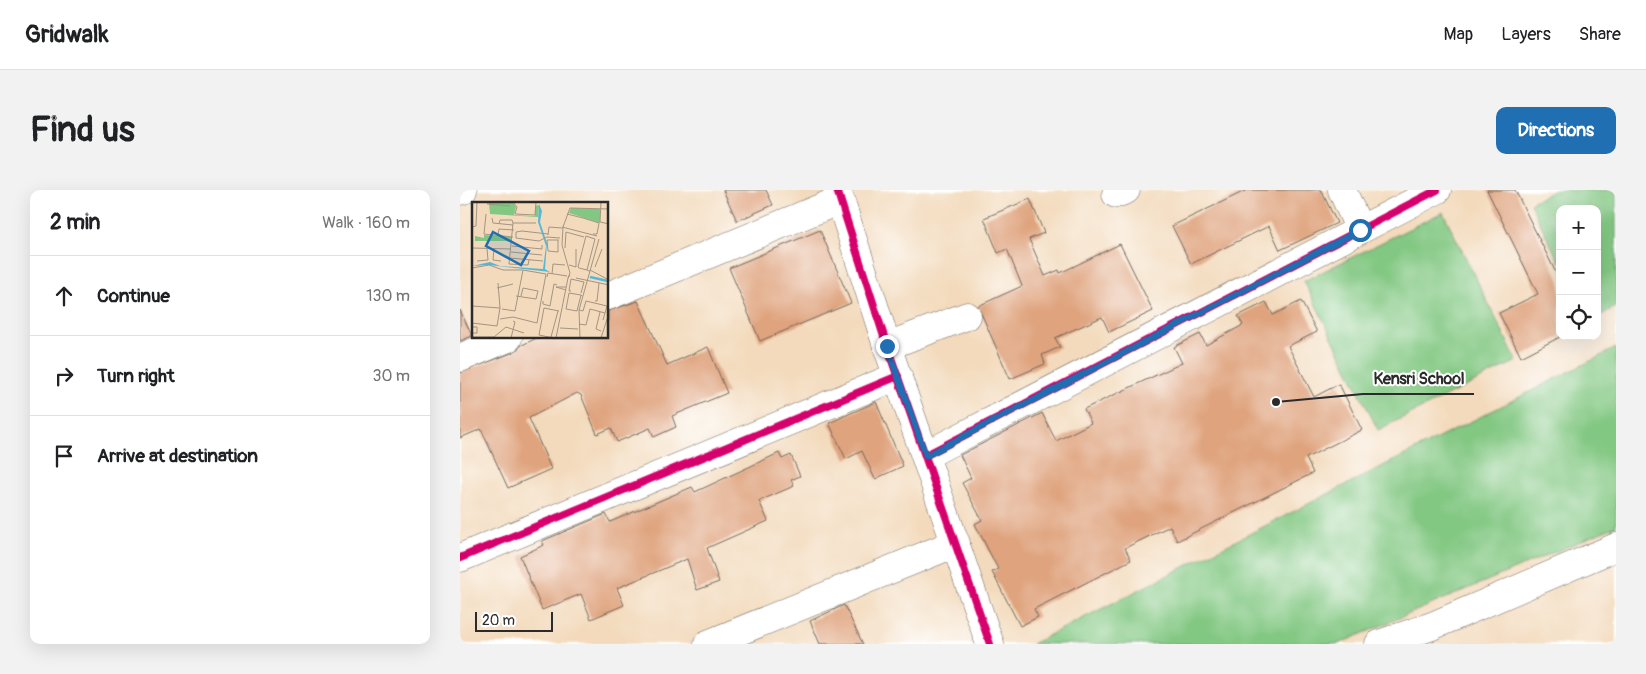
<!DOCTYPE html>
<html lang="en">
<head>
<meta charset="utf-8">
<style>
  body { margin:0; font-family:Pangolin,sans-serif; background:#f2f2f2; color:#202124 }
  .controls { position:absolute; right:15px; top:15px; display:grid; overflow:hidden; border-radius:10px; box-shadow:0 5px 20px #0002 }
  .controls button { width:45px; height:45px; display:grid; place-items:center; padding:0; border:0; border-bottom:1px solid #e0e0e0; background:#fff; color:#202124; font:25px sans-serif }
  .scale { position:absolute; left:15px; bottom:12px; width:78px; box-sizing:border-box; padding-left:5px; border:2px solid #2b2b2b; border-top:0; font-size:14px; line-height:18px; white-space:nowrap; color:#2b2b2b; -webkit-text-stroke:4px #fff; paint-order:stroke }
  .stop { position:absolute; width:15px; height:15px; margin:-11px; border:4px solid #1f6fb2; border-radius:50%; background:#fff }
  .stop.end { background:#1f6fb2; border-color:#fff; box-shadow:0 1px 5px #0008 }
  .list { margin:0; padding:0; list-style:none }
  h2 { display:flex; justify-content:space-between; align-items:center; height:65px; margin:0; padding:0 20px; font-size:21px }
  h2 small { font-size:16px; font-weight:400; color:#757577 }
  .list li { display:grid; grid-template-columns:32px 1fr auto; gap:15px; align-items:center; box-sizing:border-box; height:80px; padding:0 20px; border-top:1px solid #e0e0e0 }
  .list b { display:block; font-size:19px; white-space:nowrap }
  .list em { font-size:16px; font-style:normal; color:#757577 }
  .icon { flex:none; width:28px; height:28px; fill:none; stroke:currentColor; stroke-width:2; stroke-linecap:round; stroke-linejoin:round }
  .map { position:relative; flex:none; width:1156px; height:454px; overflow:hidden; border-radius:10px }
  header { display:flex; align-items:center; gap:30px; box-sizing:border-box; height:70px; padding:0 25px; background:#fff; border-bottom:1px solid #e0e0e0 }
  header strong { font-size:24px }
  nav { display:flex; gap:28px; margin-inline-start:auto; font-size:18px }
  .intro { display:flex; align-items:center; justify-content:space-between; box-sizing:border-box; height:120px; padding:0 30px }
  h1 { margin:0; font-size:35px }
  .button { padding:12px 22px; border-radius:10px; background:#1f6fb2; color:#fff; font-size:18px; font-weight:700 }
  main { display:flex; gap:30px; padding:0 30px }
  aside { flex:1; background:#fff; border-radius:10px; box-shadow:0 5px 20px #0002 }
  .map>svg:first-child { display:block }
</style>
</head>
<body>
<header>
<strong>Gridwalk</strong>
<nav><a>Map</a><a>Layers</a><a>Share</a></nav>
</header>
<div class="intro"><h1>Find us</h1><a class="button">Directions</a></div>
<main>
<aside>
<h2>2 min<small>Walk · 160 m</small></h2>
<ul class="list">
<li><svg class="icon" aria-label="ahead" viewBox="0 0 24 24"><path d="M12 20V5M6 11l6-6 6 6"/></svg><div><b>Continue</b></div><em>130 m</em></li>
<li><svg class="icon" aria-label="right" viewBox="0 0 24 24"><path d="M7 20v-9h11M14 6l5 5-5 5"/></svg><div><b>Turn right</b></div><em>30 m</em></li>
<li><svg class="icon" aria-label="arrive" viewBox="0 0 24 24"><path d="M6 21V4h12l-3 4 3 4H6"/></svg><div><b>Arrive at destination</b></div></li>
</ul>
</aside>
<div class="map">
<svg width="1156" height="454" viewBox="0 0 1156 454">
  <rect width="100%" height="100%" fill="#fff"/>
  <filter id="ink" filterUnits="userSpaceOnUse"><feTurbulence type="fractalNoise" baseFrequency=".02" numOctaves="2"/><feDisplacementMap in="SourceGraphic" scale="10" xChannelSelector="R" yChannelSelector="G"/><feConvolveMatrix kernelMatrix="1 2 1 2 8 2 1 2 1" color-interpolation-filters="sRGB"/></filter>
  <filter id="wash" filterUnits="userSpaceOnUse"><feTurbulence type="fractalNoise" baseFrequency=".0096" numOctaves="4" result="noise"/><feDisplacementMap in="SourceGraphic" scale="20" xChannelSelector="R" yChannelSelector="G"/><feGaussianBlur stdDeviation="1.12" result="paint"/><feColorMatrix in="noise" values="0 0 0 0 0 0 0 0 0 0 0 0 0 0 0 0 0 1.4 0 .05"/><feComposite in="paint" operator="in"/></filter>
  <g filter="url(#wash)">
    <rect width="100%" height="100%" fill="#f3dabc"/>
    <g fill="#82c782" stroke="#567956">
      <polygon points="1095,0 1156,0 1156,117 1137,127 1137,19 1100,19 1100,73 1070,13"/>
      <polygon points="983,22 1057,171 918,240 844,91"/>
      <polygon points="1156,158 1156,336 878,454 572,454"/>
    </g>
    <g id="blocks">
      <g fill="#dfa37d">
        <polygon points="263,0 306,0 313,15 277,31"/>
        <polygon points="787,0 861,0 877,33 820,60 809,36 731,74 712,36"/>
        <polygon points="1027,0 1055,0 1100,91 1100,147 1061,167 1039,123 1078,104"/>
        <polygon points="570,9 584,43 569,49 585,86 599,80 600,83 660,54 693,121 649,142 642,127 595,148 600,157 582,165 585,174 550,189 518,116 562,96 547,59 538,63 524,28"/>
        <polygon points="360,40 391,113 300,151 269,78"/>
        <polygon points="178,111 207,175 248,157 267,203 212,226 216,237 194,247 190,238 157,252 151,238 137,244 121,205 117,203 69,228 91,279 48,298 21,239 0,248 0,183 54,162 62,155 77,148 148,148 148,121"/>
        <polygon points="841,111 857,142 828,156 854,207 879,194 902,240 846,268 853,283 717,351 710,336 665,358 671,370 574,419 578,427 560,436 532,382 538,379 515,334 522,330 502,293 511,288 500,265 582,223 596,251 631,233 624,219 722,173 714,157 740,144 746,155 783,135 778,126 806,112 813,125"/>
        <polygon points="0,120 12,146 0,151"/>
        <polygon points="416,212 443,276 415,289 402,261 386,269 369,233"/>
        <polygon points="319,263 322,269 331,265 340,286 331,290 334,296 299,311 308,331 247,358 259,392 237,400 227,369 157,398 164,415 131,429 121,404 82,420 60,366 84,355 82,351 146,324 150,332 232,297 235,302"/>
        <polygon points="384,415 403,454 360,454 350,431"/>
      </g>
    </g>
  </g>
  <g filter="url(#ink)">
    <use href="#blocks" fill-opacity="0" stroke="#71685e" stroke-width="1"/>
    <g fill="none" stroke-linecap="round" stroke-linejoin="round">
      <defs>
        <g id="street">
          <polyline points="377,0 427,156 530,454"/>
          <polyline points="882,0 900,40"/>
          <polyline points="0,1 3,0"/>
          <polyline points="656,4 666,0"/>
          <polyline points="148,106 380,10"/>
          <polyline points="427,156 507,126"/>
          <polyline points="0,168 48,148"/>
          <polyline points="466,265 977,0"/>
          <polyline points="0,368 438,186"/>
          <polyline points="248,454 496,353"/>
          <polyline points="919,454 972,436 1156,357"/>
        </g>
      </defs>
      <use href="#street" stroke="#71685e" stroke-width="29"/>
      <use href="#street" stroke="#fff" stroke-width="28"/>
      <defs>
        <g id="cycleway">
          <polyline points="377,0 427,156 530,454"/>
          <polyline points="466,265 977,0"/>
          <polyline points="0,368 438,186"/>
        </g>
      </defs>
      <use href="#cycleway" stroke="#fff" stroke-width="11"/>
      <use href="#cycleway" stroke="#d6006c" stroke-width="8"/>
    </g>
  </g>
  <g fill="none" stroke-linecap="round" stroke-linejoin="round" filter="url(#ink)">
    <polyline stroke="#1f6fb2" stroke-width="6" points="427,156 466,266 900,40"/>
  </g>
  <g transform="translate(12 12)">
    <rect width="136" height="136" fill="#f3dabc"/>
    <path d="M31,0H41L44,5L42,13L63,14V4L67,3L66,15L18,12L17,1ZM99,6L128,7V21L97,11ZM12,33L40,35V39H3V34L12,36Z" fill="#82c782"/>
    <path d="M67,2L70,9L68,20L75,41L73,67L78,70L17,63L0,64L18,60L28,64L71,67L74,44L66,20Z" fill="#57b8d6"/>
    <path fill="none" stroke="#57b8d6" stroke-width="2.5" d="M118,75L136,79"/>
    <path fill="none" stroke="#a39482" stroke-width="1" d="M41,0L45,5L43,12L63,13L64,0M129,0L128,20L137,22M15,2L38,4M98,6L91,25L90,43L98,71L96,76L98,73M98,6L137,7M14,12L12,32L41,35M95,12L111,16M20,16L21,21L41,23M111,16L127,21L125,32H121M41,21H64M27,22L28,18H40L41,21L37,62L56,63L57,58M0,25L4,24L5,0M90,25L125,34M76,32L50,29L44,30V36L67,39L75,35L88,36M26,33L27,27L42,28M76,33L77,25L90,26M86,38V50L76,49L75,38H87M40,44L70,47V43M0,46L39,47M93,46L94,30L112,35M22,47L21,58L29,59M39,50L70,53M38,56L71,59M5,59L16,58L15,47M97,63L104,65V47M123,65L130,47M0,66L17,63L31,68H51L43,109L30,107M115,68L123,37L114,34L106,65L107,66L115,68L117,69H118M118,68L137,78M80,72L81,62L93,63M75,75L76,71L95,74M104,76L137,83M25,86L41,82M94,88L84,85H94M99,89H97L99,77L112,80L109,91M109,93L105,109L94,107L97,91L109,93L110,94M44,94L64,97L66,89L51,86L49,94M71,99V102L78,104L82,82L85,83M123,99H125L127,81M0,104L28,106L26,81M72,106L67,133L82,136M72,106L87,109M107,108L111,109L114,99L135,104L131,118M128,110L124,127L129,129M28,117L41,115L65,121L74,72L51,68M0,121L25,124L28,106M107,122L114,123L118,107L133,111M0,125H5V131H0M88,126L106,127M0,135H22L34,125L52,131M79,135L86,109M39,136L43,120L41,119M84,136L96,76M108,136L107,108L127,37M129,136L137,111"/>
    <path fill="#1f6fb2" fill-opacity="0.15" stroke="#1f6fb2" stroke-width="2.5" d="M21,30L57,49L49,63L14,44Z"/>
    <rect width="136" height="136" fill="none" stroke="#2b2b2b" stroke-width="2.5"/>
  </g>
  <path fill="none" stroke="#2b2b2b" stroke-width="2" d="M816 212L903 204H1014"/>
  <circle fill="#2b2b2b" stroke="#fff" stroke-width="2" cx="816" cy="212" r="5"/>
  <g font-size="16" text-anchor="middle" font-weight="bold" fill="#2b2b2b" stroke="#fff" stroke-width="4" stroke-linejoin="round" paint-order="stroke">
    <text x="959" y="194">Kensri School</text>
  </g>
</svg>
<div class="controls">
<button>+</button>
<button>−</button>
<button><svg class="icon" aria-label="locate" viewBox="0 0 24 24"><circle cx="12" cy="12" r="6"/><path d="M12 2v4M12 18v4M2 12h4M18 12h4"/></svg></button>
</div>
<div class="scale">20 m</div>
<div class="stop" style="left:900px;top:40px"></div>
<div class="stop end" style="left:427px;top:156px"></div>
</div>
</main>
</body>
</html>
